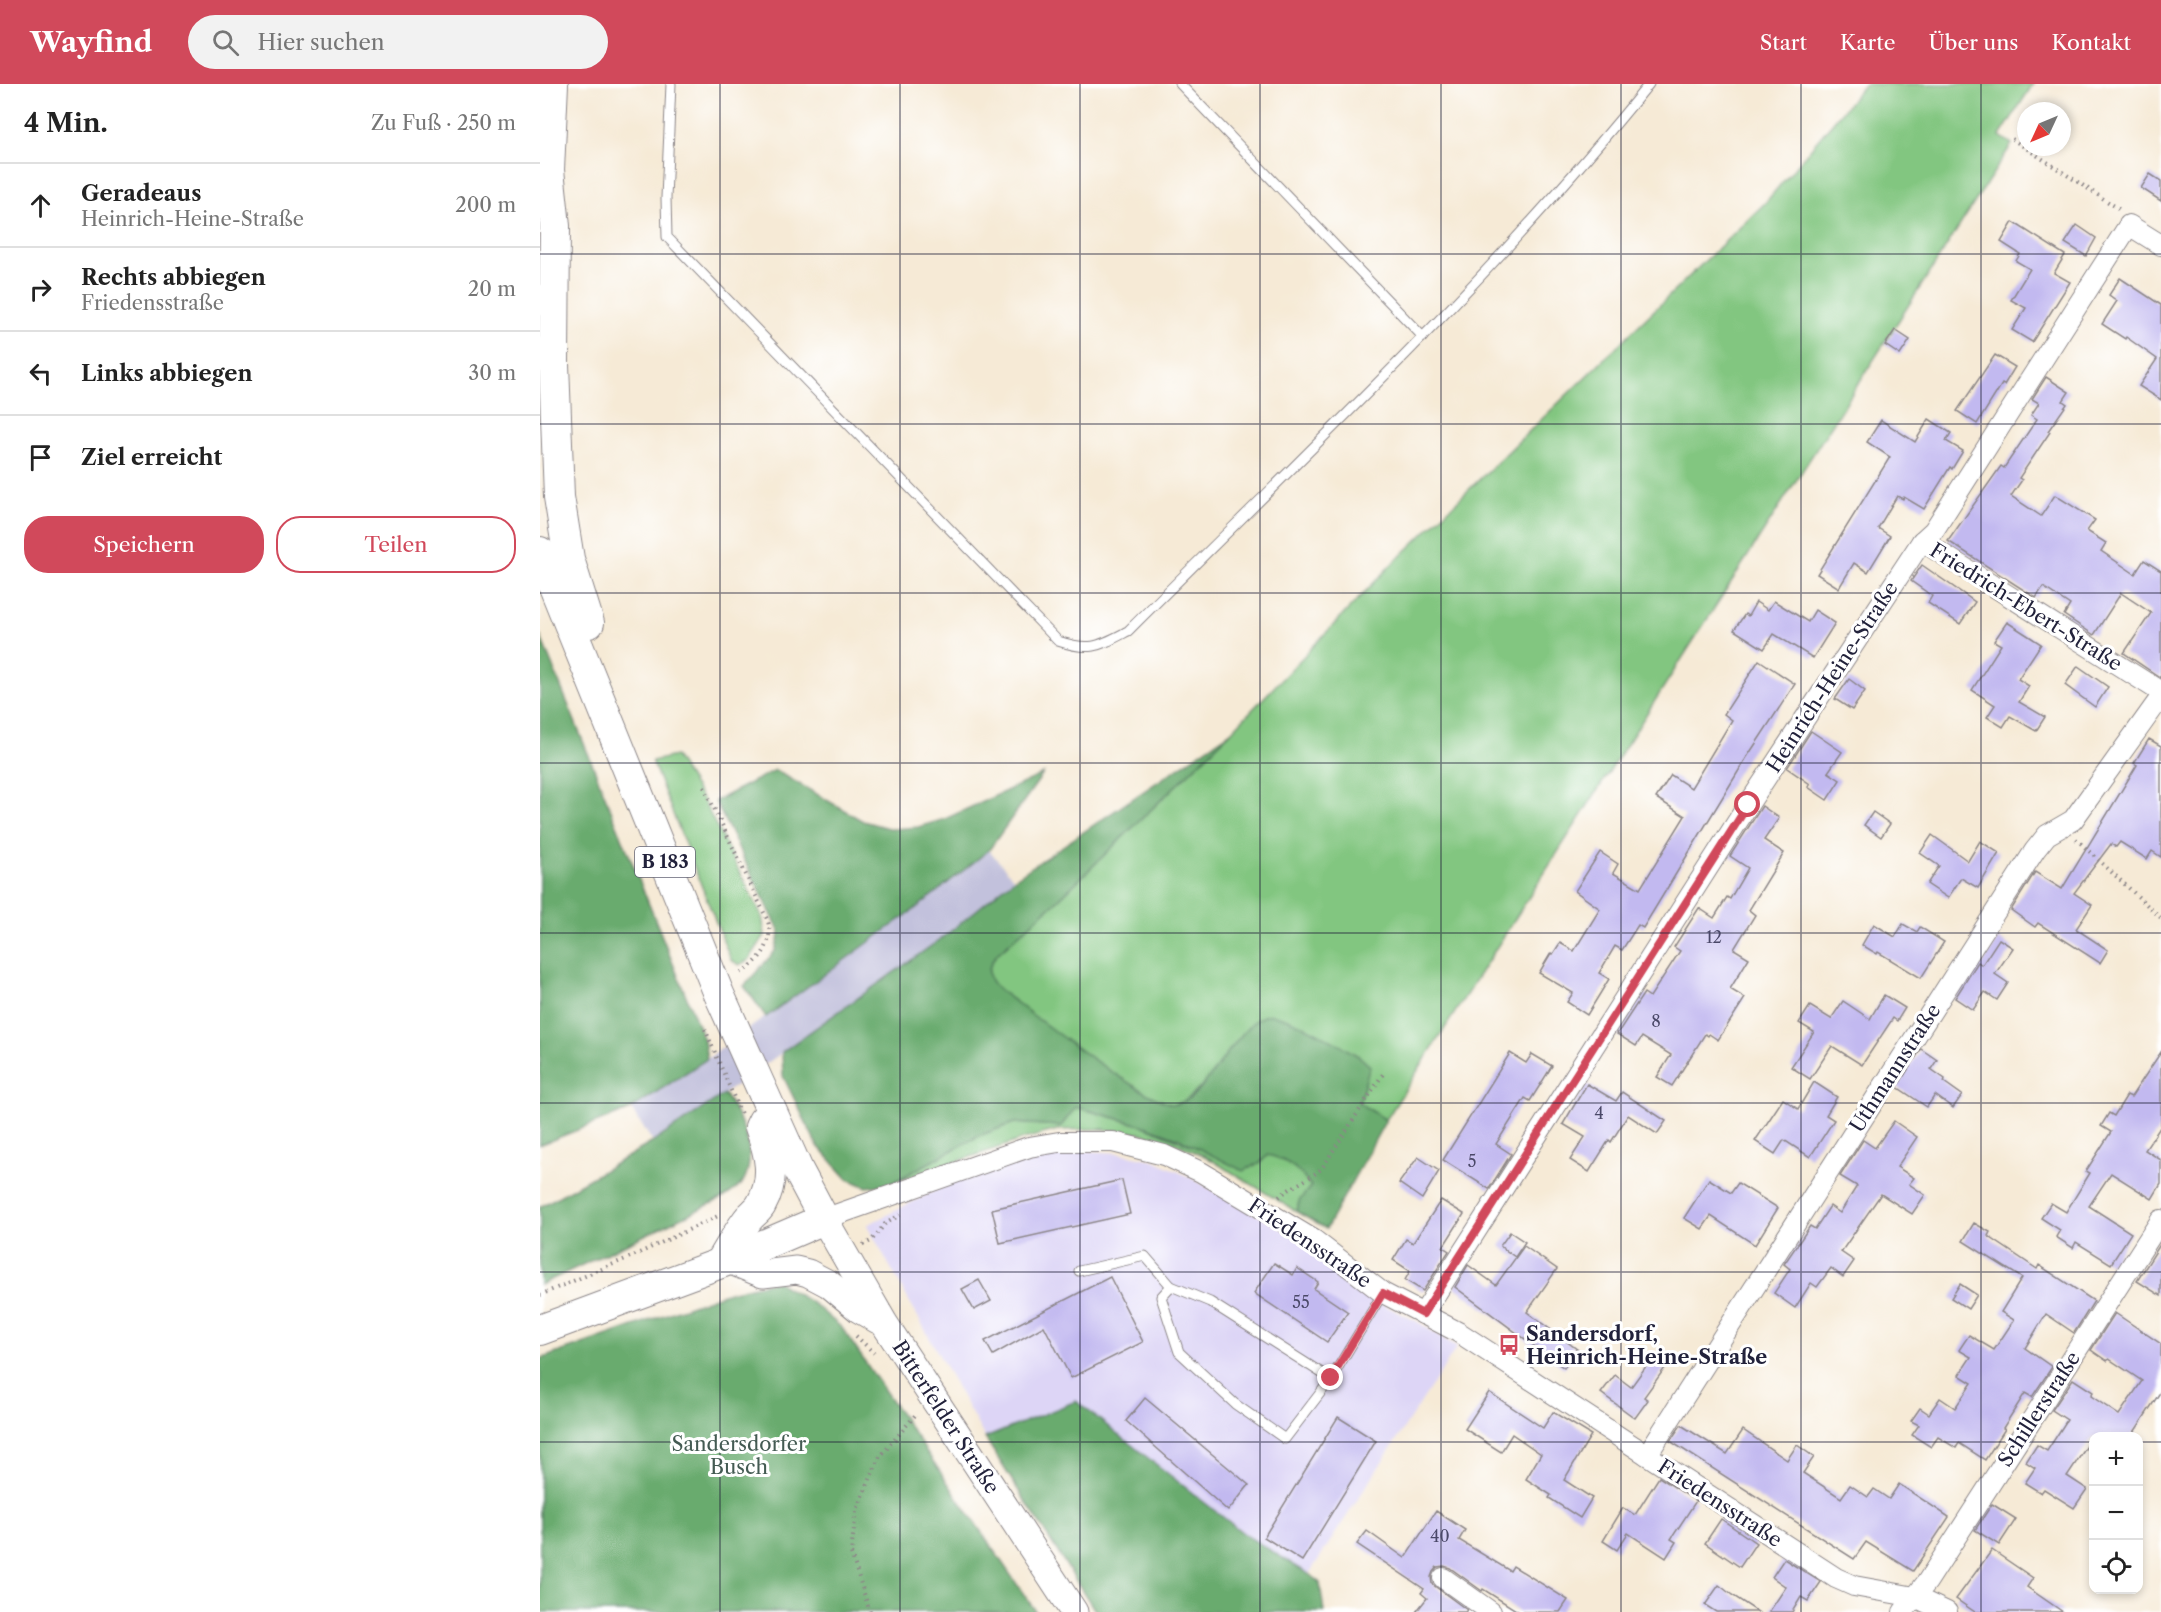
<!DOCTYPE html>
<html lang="de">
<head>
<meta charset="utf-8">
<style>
  body { margin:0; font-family:"Libre Caslon Text",serif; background:#f2f2f2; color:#222 }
  .controls { position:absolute; right:18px; bottom:18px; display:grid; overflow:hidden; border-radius:12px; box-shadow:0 3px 9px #0003 }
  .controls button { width:54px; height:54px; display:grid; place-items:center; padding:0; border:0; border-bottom:2px solid #e0e0e0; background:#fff; color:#222; font:30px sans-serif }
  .compass { position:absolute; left:1477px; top:18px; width:54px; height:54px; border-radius:50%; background:#fff; box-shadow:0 3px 9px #0003; rotate:226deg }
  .stop { position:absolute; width:18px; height:18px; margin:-14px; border:4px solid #d1495b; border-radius:50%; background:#fff }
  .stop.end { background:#d1495b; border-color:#fff; box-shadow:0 2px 6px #0008 }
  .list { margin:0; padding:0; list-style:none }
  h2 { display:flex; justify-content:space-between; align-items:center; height:78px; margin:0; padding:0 24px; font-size:26px }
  h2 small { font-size:20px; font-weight:400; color:#767676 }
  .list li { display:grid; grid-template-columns:39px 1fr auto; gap:18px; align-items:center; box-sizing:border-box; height:84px; padding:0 24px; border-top:2px solid #e0e0e0 }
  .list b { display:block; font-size:22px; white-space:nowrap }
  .list p { margin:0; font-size:20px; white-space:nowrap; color:#767676 }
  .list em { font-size:20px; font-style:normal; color:#767676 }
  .actions { display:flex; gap:12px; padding:18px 24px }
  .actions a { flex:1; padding:14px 0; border:2px solid #d1495b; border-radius:24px; text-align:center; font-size:21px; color:#d1495b }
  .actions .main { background:#d1495b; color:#fff }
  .icon { flex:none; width:33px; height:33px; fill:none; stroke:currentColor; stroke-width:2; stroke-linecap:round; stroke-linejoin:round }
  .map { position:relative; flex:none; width:1621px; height:1528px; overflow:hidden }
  header { display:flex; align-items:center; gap:36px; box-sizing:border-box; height:84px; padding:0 30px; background:#d1495b; color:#fff }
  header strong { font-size:28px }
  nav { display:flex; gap:33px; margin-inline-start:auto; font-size:21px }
  .search { width:420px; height:54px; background:#f2f2f2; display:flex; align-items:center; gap:15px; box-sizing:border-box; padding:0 21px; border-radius:33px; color:#767676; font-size:22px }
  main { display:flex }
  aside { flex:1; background:#fff }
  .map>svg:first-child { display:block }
</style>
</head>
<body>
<header>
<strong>Wayfind</strong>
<div class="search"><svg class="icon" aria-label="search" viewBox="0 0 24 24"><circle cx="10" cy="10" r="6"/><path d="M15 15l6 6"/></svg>Hier suchen</div>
<nav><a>Start</a><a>Karte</a><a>Über uns</a><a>Kontakt</a></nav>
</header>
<main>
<aside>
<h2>4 Min.<small>Zu Fuß · 250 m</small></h2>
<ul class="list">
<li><svg class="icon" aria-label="ahead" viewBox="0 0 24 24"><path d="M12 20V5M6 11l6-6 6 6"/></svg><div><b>Geradeaus</b><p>Heinrich-Heine-Straße</p></div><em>200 m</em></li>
<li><svg class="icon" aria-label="right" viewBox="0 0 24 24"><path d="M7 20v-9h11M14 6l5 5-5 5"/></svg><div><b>Rechts abbiegen</b><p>Friedensstraße</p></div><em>20 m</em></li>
<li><svg class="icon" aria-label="left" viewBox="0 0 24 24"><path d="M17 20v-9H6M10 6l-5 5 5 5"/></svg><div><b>Links abbiegen</b></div><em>30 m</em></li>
<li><svg class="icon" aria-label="arrive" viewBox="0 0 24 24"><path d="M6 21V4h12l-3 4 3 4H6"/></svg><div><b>Ziel erreicht</b></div></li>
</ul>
<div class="actions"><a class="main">Speichern</a><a>Teilen</a></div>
</aside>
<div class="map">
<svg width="1621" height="1528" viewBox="0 0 1621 1528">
  <rect width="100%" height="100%" fill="#fff"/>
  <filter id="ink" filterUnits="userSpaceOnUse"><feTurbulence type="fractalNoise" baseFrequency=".0167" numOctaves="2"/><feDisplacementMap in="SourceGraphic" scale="12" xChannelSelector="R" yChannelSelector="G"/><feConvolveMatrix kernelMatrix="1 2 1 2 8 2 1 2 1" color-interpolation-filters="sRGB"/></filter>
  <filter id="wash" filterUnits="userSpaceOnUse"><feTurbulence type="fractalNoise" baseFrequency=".008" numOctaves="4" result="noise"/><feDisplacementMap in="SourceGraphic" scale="24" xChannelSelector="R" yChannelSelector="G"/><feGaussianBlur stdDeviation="1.35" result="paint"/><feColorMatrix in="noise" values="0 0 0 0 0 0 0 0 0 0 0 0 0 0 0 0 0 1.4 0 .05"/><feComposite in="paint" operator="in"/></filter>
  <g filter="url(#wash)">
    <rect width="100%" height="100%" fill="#f6ead6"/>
    <polygon fill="#ddd5f6" points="531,1066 579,1069 614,1076 651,1094 754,1152 790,1176 838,1218 878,1238 917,1263 769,1490 707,1452 536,1317 445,1354 327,1141 410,1099 481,1076"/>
    <polygon fill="#c2c1dc" points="449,766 474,795 405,852 184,1010 113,1058 91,1025 167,975 379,822"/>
    <g fill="#82c680" stroke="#52745e" stroke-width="1.5">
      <path d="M1325,0H1493L1460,52L1472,60L846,1036L819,1019L713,938C698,957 658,1017 636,1020C613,1024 473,919 451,898C447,886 449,881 456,871L519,815L691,648L849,483L1225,119Z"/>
      <polygon points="135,672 163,716 222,832 225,851 209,876 199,881 191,876 112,677"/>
      <path d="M535,1023L601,1041L670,1069L720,1079L728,1070C749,1077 759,1085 771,1102L759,1117L757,1128L665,1072L634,1059L604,1050L562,1045L517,1046L484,1055L350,1100L438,1052L474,1039L521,1042Z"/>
    </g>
    <g fill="#69ab6e" stroke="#466654" stroke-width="1.5">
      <polygon points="0,551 164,956 167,975 91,1025 0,1061"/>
      <path d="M691,648L519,815L456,871C436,897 462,907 481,922C503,939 615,1025 637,1020C653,1016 662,1002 671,991C683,976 708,936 726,931C741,926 804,963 820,973L830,982L819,1019L846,1036L786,1145L757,1128L759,1117L771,1102C759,1086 748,1076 728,1071L720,1079L703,1087L640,1055L601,1041L536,1023L521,1042L474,1039L438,1052L350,1100L327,1103L308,1095L277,1061L243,992L242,968L405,852L474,795Z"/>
      <polygon points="235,686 323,737 352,745 378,743 405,735 503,690 449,766 379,822 226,933 204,902 235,867 240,848 175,717"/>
      <path d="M184,1010C201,1034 219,1069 203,1098C199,1104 190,1109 185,1113L0,1201V1123L113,1058Z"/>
      <polygon points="236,1197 274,1220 302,1244 496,1528 0,1528 0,1275 189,1208"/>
      <polygon points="536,1317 707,1452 769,1490 780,1499 784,1528 556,1528 445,1354"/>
    </g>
    <g id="blocks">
      <g fill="#c2b9f0">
        <polygon points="1610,90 1621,97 1621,117 1601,104"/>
        <polygon points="1473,138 1525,171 1514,189 1530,198 1492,258 1472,246 1486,224 1471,216 1490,185 1476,177 1480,170 1461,158"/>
        <polygon points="1537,141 1556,154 1546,172 1525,159"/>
        <polygon points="1580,194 1621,221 1621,316 1599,302 1617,275 1586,253 1585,255 1562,240 1577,217 1569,211"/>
        <polygon points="1355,246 1370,256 1360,271 1345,261"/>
        <polygon points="1455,271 1475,283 1464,301 1462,300 1437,340 1417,327"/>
        <polygon points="1506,293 1529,308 1523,317 1527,320 1508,347 1510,348 1479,394 1482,396 1471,412 1501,432 1515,411 1555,436 1547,447 1566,459 1561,467 1595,490 1604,476 1621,487 1621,594 1584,569 1611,529 1581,509 1554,551 1524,531 1530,521 1503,503 1496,514 1408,457 1461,382 1464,384 1497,335 1491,331 1499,319 1492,315"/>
        <polygon points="1389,335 1411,349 1406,357 1423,367 1412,385 1410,383 1384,425 1364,413 1363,415 1357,412 1338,444 1350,452 1328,488 1314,479 1299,504 1277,490 1350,373 1327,358 1341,336 1375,358"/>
        <polygon points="1382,481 1435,518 1420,540 1388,519 1392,512 1371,497"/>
        <polygon points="1234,517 1268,538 1275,526 1295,539 1273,574 1234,550 1224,565 1194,546 1205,530 1208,532 1216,518 1228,526"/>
        <polygon points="1467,538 1501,560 1478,595 1489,602 1479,618 1505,633 1496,647 1470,632 1463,643 1447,633 1455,621 1432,606 1461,561 1454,557"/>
        <polygon points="1219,576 1255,600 1207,673 1103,844 1098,841 1082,866 1075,862 1059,889 1069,895 1047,931 1027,918 1033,909 999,889 1011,869 1013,870 1020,859 1034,867 1060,825 1035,807 1060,768 1078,780 1073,789 1100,805 1145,732 1116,714 1131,691 1151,704 1192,636 1184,630"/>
        <polygon points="1538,582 1568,603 1555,623 1525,601"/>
        <polygon points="1309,595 1325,607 1312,626 1295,615"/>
        <polygon points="1271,647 1302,668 1288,688 1300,696 1287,716 1268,703 1270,700 1247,684"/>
        <polygon points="1609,655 1621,662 1621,773 1612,767 1607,775 1580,758 1576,763 1571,760 1534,809 1552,821 1536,845 1568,866 1560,879 1498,839 1495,843 1471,826 1495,788 1522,805 1597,681 1594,679"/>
        <polygon points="1222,722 1239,734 1224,756 1244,769 1209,826 1215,831 1194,865 1209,874 1190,905 1205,914 1178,956 1169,950 1168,952 1165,950 1132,1002 1117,993 1131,971 1102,953 1096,962 1077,950 1104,909 1110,913 1140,867 1134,863 1159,824 1174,834 1187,813 1190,815 1208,784 1190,772"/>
        <polygon points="1333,728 1350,740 1341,753 1324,741"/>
        <polygon points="1392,751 1428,777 1440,757 1459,769 1438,804 1421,794 1408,814 1387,800 1399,782 1380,769"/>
        <polygon points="1334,840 1355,853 1363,840 1377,848 1380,843 1404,858 1381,894 1338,868 1337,870 1322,861"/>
        <polygon points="1459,855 1473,864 1455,890 1468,899 1457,916 1445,908 1433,926 1415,914 1438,878 1442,881"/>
        <polygon points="1344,911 1365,924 1357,937 1353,934 1322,981 1292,962 1270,995 1251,983 1274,948 1259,939 1270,922 1291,935 1303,917 1330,935"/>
        <polygon points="1381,965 1397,976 1391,985 1405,995 1404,998 1422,1011 1413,1024 1395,1011 1387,1023 1357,1003"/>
        <polygon points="1621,968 1621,1042 1605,1066 1621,1076 1621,1100 1612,1115 1571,1089 1549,1122 1591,1149 1571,1180 1536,1158 1533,1164 1516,1153 1520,1146 1501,1134 1511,1119 1526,1128 1550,1089 1546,1087 1571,1048 1561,1042 1569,1029 1574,1032 1587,1011 1591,1013"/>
        <polygon points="970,969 986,979 992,970 1012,982 990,1017 985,1014 956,1060 971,1070 949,1105 903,1076"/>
        <polygon points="1274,998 1297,1013 1286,1031 1294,1036 1270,1073 1244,1056 1235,1070 1215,1057 1243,1015 1258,1025"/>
        <polygon points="1047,1000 1076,1017 1082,1008 1126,1037 1117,1050 1088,1031 1071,1058 1069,1056 1049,1088 1030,1076 1045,1053 1023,1040"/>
        <polygon points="1354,1037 1377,1053 1357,1083 1374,1094 1369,1100 1385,1111 1372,1130 1341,1110 1301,1168 1314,1177 1303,1193 1291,1184 1277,1203 1271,1199 1255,1224 1234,1209 1250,1185 1244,1180 1270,1142 1275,1145 1290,1122 1300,1129 1317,1102 1300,1092 1323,1056 1335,1064"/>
        <polygon points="878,1073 899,1087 882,1115 859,1099"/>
        <polygon points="1169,1095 1191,1109 1198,1099 1238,1124 1215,1161 1171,1132 1162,1145 1144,1134"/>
        <polygon points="582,1096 590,1130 460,1159 452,1125"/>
        <polygon points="901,1116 924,1130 903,1163 909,1167 883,1207 865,1196 870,1187 853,1176 866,1155 873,1159"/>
        <polygon points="1434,1139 1450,1148 1448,1152 1497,1185 1499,1181 1554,1217 1534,1249 1506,1230 1485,1264 1512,1283 1492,1313 1485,1309 1463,1344 1465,1345 1445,1376 1419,1359 1416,1364 1398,1353 1391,1363 1372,1351 1379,1341 1371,1337 1380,1324 1389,1330 1400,1314 1415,1324 1432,1299 1419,1291 1431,1273 1419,1266 1429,1251 1454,1266 1474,1236 1461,1228 1482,1194 1423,1157"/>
        <polygon points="970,1148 985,1158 975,1173 960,1162"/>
        <polygon points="1621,1159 1621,1212 1597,1197"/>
        <polygon points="984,1162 1017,1185 987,1228 1038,1266 1024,1284 915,1203 928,1181 956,1201"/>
        <polygon points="734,1179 753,1191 757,1184 778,1198 774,1205 808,1228 787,1258 714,1209"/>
        <polygon points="570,1193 603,1258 531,1294 504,1242 453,1271 445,1257"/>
        <polygon points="439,1196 451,1217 434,1226 422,1205"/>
        <polygon points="1420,1200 1437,1211 1428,1225 1411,1214"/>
        <polygon points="1575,1229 1621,1260 1621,1307 1591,1353 1553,1353 1527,1392 1547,1405 1534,1424 1504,1405 1501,1409 1485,1399 1495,1384 1486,1378 1497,1361 1507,1367 1527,1336 1512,1326 1533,1295 1553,1308 1551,1312 1579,1331 1602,1297 1569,1275 1567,1277 1551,1266"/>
        <polygon points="1112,1274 1125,1284 1104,1313 1108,1316 1095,1334 1061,1309 1075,1291 1091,1303"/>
        <polygon points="949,1308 1003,1344 1013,1328 1051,1351 1024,1396 1052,1414 1040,1434 1009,1414 1011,1411 986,1395 1001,1370 972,1350 961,1368 925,1345"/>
        <polygon points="605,1314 709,1401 688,1427 586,1337"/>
        <polygon points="798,1333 836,1357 762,1477 724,1453"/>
        <polygon points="1141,1341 1187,1370 1203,1346 1247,1376 1257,1361 1274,1373 1263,1389 1301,1414 1310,1401 1328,1413 1334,1405 1349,1415 1359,1400 1409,1433 1373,1487 1326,1458 1314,1475 1130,1357"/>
        <polygon points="1119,1393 1156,1417 1131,1455 1136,1458 1126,1474 1088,1449 1077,1466 1063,1457 1083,1424 1095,1431"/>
        <polygon points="1452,1420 1476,1435 1459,1461 1435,1446"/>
        <polygon points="896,1427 925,1446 919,1456 970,1487 973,1482 1028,1516 1020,1528 979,1528 943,1505 942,1507 910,1484 904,1482 897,1483 893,1488 891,1493 892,1500 927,1526 925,1528 876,1528 887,1514 881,1509 884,1505 817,1460 827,1447 865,1474"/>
        <polygon points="1181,1435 1216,1459 1200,1483 1165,1459"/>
        <polygon points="1452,1466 1493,1494 1487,1503 1523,1528 1435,1528 1416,1515"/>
        <polygon points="1244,1475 1281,1498 1268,1517 1261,1513 1252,1528 1229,1528 1246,1503 1232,1493"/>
        <polygon points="1179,1501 1192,1511 1218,1528 1176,1528 1165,1521"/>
      </g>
    </g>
  </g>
  <g filter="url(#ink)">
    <use href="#blocks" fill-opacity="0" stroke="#8c8688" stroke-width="1.5"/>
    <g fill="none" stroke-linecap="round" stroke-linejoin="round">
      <defs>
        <g id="lane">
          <path d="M131,0L126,114L127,153L518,557C551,568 559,562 588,547C766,369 951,196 1109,0"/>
          <polyline points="640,0 883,253"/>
          <polyline points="539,1187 605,1172 631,1202"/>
          <polyline points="791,1295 670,1218 631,1202 621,1213 639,1268 695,1320 745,1355 791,1295 843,1209"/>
        </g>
        <g id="street">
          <polyline points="1382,457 1621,608"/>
          <polyline points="284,1135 489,1063 519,1058 573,1058 624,1071 661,1088 774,1156 843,1209 918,1248 1296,1494 1314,1502 1375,1513 1407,1528"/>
          <polyline points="883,1230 1208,721 1382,457 1394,446 1589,141 1621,161"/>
          <polyline points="1107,1371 1495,766 1507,751 1533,736 1621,613"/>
          <polyline points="903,1494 951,1528"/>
          <polyline points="1363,1528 1387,1498 1621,1136"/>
        </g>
        <g id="secondary">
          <polyline points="284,1135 344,1239 534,1528"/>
          <polyline points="189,1176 223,1190 256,1186 268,1189 289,1200 319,1225 338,1236"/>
        </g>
        <g id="primary">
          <polyline points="13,0 9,86 15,142 14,280 19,413 29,475 49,539"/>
          <polyline points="0,468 179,910 258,1086 284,1135 189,1176 0,1246"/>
          <path d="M181,1178C189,1165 197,1150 206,1138C210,1131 217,1128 221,1121C236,1094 230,1070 220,1043L223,1037"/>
        </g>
      </defs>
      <use href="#lane" stroke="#8c8688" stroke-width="11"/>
      <use href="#street" stroke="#8c8688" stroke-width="22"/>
      <use href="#secondary" stroke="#8c8688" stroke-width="29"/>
      <use href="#primary" stroke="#8c8688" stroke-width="32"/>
      <g stroke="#8c8688" stroke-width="4" stroke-dasharray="1.5 4.5" stroke-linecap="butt">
        <polyline points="1472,55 1579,125"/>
        <path d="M164,703L228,837C234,861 219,879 198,890"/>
        <polyline points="1536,755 1621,834"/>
        <polyline points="165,945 201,1030"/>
        <path d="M739,1113C753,1101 769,1096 782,1084L843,990"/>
        <polyline points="323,1161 331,1157 345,1140 360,1131"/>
        <polyline points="0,1211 95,1171 180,1131"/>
        <polyline points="316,1252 334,1269"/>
        <polyline points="330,1528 311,1469 316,1428 339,1374 377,1329"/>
      </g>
      <use href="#lane" stroke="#fff" stroke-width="9"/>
      <use href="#street" stroke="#fff" stroke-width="20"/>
      <use href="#secondary" stroke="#fff" stroke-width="27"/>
      <use href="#primary" stroke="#fff" stroke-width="30"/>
    </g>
  </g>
  <g fill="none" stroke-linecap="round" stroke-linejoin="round" filter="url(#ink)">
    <polyline stroke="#d1495b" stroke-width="8" points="791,1294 843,1209 883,1230 1208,721"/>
  </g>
  <path fill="none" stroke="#22223b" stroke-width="1.5" stroke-opacity="0.55" d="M180,0V1528M360,0V1528M540,0V1528M720,0V1528M901,0V1528M1081,0V1528M1261,0V1528M1441,0V1528M0,170H1621M0,340H1621M0,509H1621M0,679H1621M0,849H1621M0,1019H1621M0,1188H1621M0,1358H1554M1598,1358H1621"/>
  <defs>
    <symbol id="bus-bare" viewBox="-9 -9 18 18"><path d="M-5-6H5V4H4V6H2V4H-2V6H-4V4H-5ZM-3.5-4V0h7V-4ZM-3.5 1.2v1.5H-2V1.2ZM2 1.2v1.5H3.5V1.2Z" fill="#d1495b" stroke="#fff" stroke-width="2.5" paint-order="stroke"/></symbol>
  </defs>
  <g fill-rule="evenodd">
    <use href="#bus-bare" x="954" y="1246" width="30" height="30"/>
  </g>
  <g text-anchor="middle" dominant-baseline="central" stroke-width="6" stroke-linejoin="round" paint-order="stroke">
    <g font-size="16" fill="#4a4868">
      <text x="1174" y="853">12</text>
      <text x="1116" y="937">8</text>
      <text x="1059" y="1029">4</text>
      <text x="932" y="1077">5</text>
      <text x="761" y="1218">55</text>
      <text x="900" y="1452">40</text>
    </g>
    <rect fill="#fff" stroke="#646476" stroke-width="1.5" x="95" y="763" width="60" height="30" rx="4.5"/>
    <g font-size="18" font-weight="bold" fill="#22223b">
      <text x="125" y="778">B 183</text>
    </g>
    <g font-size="20" fill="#22223b" stroke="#fff">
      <text transform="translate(1486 523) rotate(32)">Friedrich-Ebert-Straße</text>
      <text transform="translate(1292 593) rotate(-57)">Heinrich-Heine-Straße</text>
      <text transform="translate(1355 984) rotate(-57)">Uthmannstraße</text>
      <text transform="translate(770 1159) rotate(34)">Friedensstraße</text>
      <text transform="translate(1499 1325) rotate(-57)">Schillerstraße</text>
      <text transform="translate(406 1333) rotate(57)">Bitterfelder Straße</text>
      <text transform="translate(1180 1419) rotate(33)">Friedensstraße</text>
    </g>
    <g font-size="20" font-weight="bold" fill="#22223b" stroke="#fff" text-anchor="start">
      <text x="986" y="1250">Sandersdorf,<tspan x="986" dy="23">Heinrich-Heine-Straße</tspan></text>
    </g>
    <g font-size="20" fill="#445b53" stroke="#fff">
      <text x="199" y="1360">Sandersdorfer<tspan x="199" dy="23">Busch</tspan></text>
    </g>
  </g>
</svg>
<div class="controls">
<button>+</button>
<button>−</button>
<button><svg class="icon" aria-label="locate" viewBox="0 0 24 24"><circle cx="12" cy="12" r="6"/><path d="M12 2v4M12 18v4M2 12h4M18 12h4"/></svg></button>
</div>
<svg class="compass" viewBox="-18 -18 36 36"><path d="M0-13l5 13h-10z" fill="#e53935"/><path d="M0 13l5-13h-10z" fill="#767676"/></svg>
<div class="stop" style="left:1208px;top:721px"></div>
<div class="stop end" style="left:791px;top:1294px"></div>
</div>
</main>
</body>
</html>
